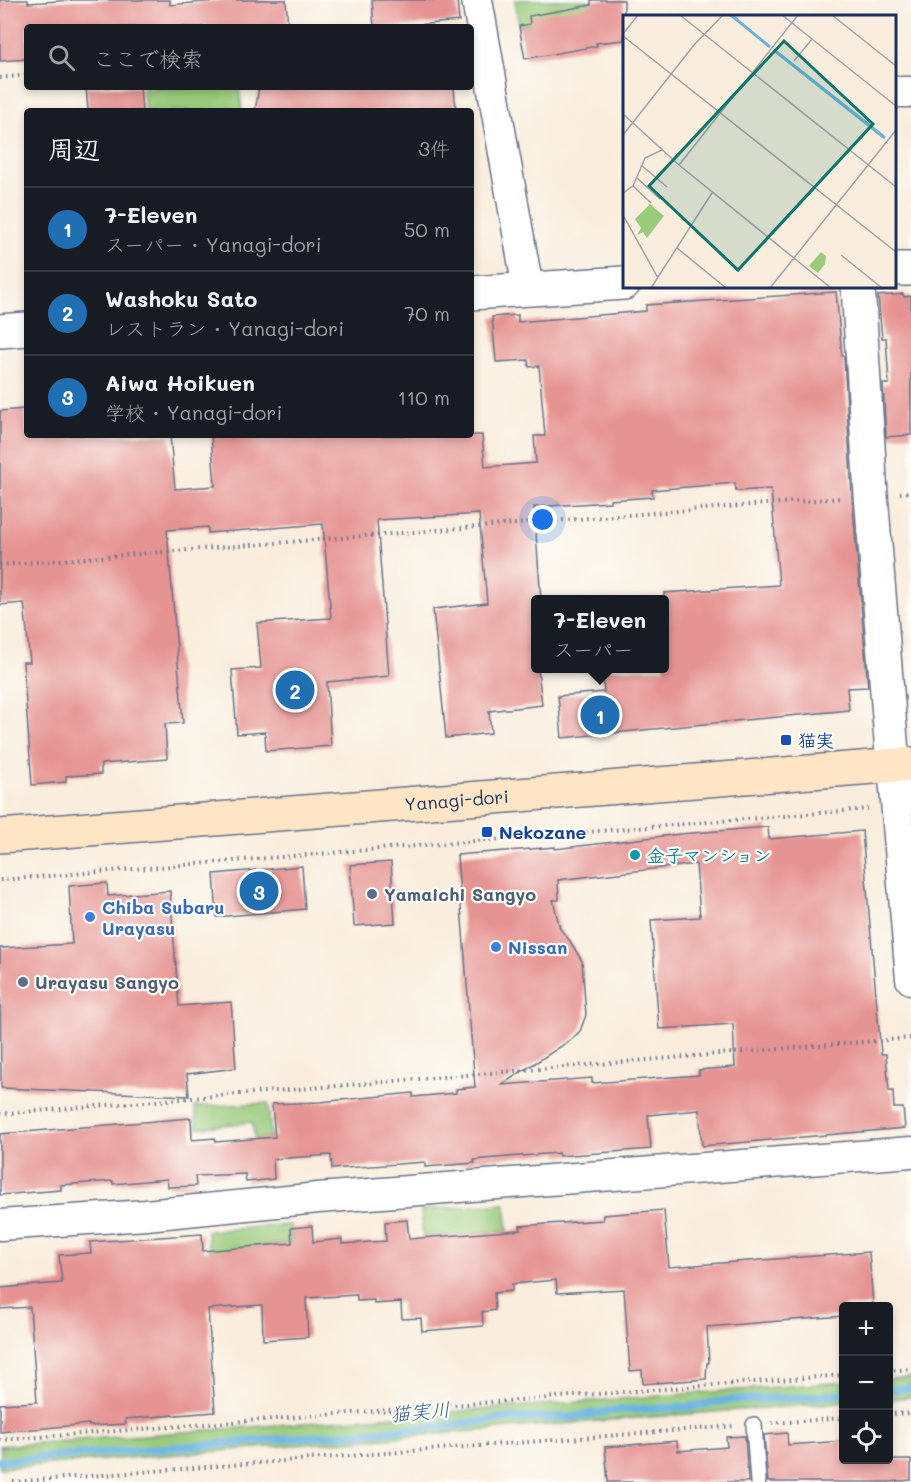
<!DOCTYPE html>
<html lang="ja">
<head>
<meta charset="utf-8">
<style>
  body { margin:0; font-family:Mali,"Klee One",sans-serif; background:#242831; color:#f1f3f6 }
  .controls { position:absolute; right:18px; bottom:18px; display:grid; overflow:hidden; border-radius:6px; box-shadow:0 3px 9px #0003 }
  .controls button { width:54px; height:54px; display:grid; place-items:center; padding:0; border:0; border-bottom:2px solid #363941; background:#171b24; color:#f1f3f6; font:30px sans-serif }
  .you { position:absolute; left:543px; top:520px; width:21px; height:21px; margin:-15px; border:4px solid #fff; border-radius:50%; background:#1a73e8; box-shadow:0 0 0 9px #1a73e833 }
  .badge { display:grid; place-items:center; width:39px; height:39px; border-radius:50%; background:#1f6fb2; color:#fff; font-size:20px; font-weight:700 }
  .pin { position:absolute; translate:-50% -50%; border:3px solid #fff; box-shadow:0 2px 6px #0006 }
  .popup { position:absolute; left:531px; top:595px; width:138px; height:78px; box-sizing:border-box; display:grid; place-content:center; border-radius:6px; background:#171b24; filter:drop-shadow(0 2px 4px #0005); font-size:20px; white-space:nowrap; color:#9ea1a6 }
  .popup b { font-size:22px; color:#f1f3f6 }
  .popup::after { content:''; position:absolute; left:50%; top:100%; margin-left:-12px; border:12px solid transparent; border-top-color:#171b24 }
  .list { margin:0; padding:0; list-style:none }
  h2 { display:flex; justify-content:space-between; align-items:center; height:78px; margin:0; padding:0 24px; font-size:26px }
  h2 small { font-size:20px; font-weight:400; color:#9ea1a6 }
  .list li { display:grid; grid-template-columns:39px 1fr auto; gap:18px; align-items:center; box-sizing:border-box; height:84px; padding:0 24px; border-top:2px solid #363941 }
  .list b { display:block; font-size:22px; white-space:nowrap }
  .list p { margin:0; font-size:20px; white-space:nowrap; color:#9ea1a6 }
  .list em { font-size:20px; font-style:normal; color:#9ea1a6 }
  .icon { flex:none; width:33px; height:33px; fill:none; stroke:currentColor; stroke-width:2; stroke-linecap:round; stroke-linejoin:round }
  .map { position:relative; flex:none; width:911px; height:1482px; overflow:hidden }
  .search { position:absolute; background:#171b24; box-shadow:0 3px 9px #0003; left:24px; top:24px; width:450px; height:66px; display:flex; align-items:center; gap:15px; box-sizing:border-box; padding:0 21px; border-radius:6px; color:#9ea1a6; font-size:22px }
  .panel { position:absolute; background:#171b24; box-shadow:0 3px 9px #0003; left:24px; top:108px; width:450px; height:330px; border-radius:6px }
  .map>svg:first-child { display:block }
</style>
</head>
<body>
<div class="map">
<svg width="911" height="1482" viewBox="0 0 911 1482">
  <rect width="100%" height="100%" fill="#fdfcf7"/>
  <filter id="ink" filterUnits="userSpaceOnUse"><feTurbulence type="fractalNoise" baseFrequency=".0167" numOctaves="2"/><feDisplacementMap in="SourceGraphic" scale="12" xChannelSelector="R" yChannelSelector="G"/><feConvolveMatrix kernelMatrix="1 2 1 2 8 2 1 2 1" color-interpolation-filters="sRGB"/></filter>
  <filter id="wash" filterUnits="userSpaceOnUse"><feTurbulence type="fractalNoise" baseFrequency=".008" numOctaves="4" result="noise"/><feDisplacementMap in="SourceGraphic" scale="24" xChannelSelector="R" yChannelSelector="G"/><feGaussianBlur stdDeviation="1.35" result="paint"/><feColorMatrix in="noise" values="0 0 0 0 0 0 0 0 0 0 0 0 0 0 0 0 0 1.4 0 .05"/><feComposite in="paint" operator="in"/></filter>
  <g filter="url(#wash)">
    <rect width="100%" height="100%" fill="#f9eddd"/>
    <g fill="#9acb7b" stroke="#5a7d6c" stroke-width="1.5">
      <polygon points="515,0 588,0 591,10 519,26"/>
      <polygon points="143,87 239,87 242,111 145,111"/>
      <polygon points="268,1103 271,1137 255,1139 252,1122 197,1128 195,1107"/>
      <polygon points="505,1204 508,1231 423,1238 421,1210"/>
      <polygon points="290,1225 292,1243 209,1251 207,1231"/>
      <polygon points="911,1377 911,1397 889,1399 889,1379"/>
      <polygon points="843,1382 843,1402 0,1468 0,1446"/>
    </g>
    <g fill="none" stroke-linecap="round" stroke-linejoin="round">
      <g stroke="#68b3e1" stroke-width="8">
        <polyline points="888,1390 911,1388"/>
        <polyline points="0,1461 447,1426 498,1419 571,1417 618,1410 687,1407 732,1400 795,1398 844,1394"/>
      </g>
    </g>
    <g id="blocks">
      <g fill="#e69493" fill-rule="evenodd">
        <polygon points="0,0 28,0 28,3 74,0 170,0 170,5 227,0 286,0 288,27 27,27 27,59 0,61"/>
        <polygon points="372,0 457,0 459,21 396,27 374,27"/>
        <polygon points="591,0 624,0 624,40 596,43 597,46 525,59 519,26 530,24 529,16 591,5"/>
        <polygon points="86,87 140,87 142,111 88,111"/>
        <polygon points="259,87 454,87 456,111 255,111"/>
        <polygon points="836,292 842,356 844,356 852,496 868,687 847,688 849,710 562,738 558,696 604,692 602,669 664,669 664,593 779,585 771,489 736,491 735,483 652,490 653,497 610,500 610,502 534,507 541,600 536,600 536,618 533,618 536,669 538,669 542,705 489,711 491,733 446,738 433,609 487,603 479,514 377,520 389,676 327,682 331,746 266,751 265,732 237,734 232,670 261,668 257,623 331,618 323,524 208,533 208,527 167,530 183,723 165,724 167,759 101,764 101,774 66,776 66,782 32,785 23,662 30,662 24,603 0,605 0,411 25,409 27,435 170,435 175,489 215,486 211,435 482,435 485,467 536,463 534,436 545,436 539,366 529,367 528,360 496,362 492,317 518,315 518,322 646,311 646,305"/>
        <polygon points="903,294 904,297 911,296 911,435 886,437 883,384 889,384 886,338 882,338 878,296"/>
        <path d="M768,827L769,839L862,831L881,1054H886L889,1091H893L894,1108H903L905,1128L702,1146L699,1110L648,1115L651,1149L559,1156L558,1153L496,1158L474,1160L475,1163L425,1167V1162L332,1169L331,1155L273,1159L274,1179L246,1182L245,1174L195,1176L196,1186L168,1187L167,1179L113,1184V1181L61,1185V1190L0,1195V1134L191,1118L192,1140L215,1138L216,1142L275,1137L272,1104L320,1102L413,1093V1097L456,1093V1089L475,1087L457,855L555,847V849L680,834ZM696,864L700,917L651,920L659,1029L733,1024L735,1067L699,1070V1075L592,1083V1078L501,1085L571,1040L580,1031L586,1015L582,961L570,941L560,929L553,900H559L558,880Z"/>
        <polygon points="391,862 395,923 354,926 350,865"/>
        <polygon points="302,866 305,909 217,917 214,874"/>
        <polygon points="107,883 108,896 170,891 179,1006 231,1002 236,1068 187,1074 189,1096 1,1088 0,948 72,944 69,886"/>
        <polygon points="664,1210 669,1267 869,1252 873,1306 843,1306 843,1316 707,1327 709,1363 707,1363 706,1379 643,1384 642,1370 630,1371 624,1289 557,1293 556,1280 512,1284 512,1291 494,1293 495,1310 482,1312 483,1326 422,1331 421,1318 402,1319 401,1302 374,1304 374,1300 357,1301 357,1295 306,1298 308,1337 263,1340 262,1305 208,1309 215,1412 125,1419 126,1424 89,1426 89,1424 0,1432 0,1404 37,1402 30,1307 0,1309 0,1288 62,1283 59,1255 91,1253 90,1242 202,1234 203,1251 292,1243 291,1228 312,1226 313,1242 342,1239 342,1244 386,1241 385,1222 407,1220 409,1239 521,1230 520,1226 603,1220 603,1215"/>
        <polygon points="787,1433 788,1445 843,1441 843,1460 911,1460 911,1480 889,1482 768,1482 764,1435"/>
        <polygon points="745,1436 748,1482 608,1482 605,1447 677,1441 678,1451 727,1447 726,1437"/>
      </g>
    </g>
  </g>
  <g filter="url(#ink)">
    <use href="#blocks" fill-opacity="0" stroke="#69728a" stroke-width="1.5"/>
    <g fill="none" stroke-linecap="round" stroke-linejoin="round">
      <defs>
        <polyline id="service" points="754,1425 758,1482"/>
        <g id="minor">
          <polyline points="477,0 528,289"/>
          <polyline points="894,92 911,92"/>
          <polyline points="893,765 911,979"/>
          <polyline points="0,1225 146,1215 318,1198 911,1152"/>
        </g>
        <g id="tertiary">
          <polyline points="894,269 911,269"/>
          <polyline points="858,286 871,495 893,765"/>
          <polyline points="471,293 624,283"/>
          <polyline points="0,331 27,329"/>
        </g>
        <g id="secondary">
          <path id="s1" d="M0,836L911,764"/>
        </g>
      </defs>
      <use href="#service" stroke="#69728a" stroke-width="18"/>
      <use href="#minor" stroke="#69728a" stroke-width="33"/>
      <use href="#tertiary" stroke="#69728a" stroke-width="36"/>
      <use href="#secondary" stroke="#69728a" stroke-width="36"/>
      <g stroke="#69728a" stroke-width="4" stroke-dasharray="1.5 4.5" stroke-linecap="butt">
        <polyline points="0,78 27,75"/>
        <polyline points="900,493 911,492"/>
        <polyline points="0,565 841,498"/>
        <polyline points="0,880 868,809"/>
        <polyline points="0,1114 911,1038"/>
        <polyline points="888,1371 911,1369"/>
        <polyline points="888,1414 911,1413"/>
        <polyline points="772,1423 844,1418"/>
        <polyline points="0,1440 844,1375"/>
        <polyline points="13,1482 735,1426"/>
      </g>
      <use href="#service" stroke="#fff" stroke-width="15"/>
      <use href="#minor" stroke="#fff" stroke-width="30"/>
      <use href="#tertiary" stroke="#fff" stroke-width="33"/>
      <use href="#secondary" stroke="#fde5c5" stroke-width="33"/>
    </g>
  </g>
  <g fill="#1a4fb4" stroke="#fdfcf7" stroke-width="2">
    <rect x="780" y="734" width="12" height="12" rx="3"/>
    <rect x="481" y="826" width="12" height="12" rx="3"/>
  </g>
  <circle fill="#0f9aa8" stroke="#fdfcf7" stroke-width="2" cx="635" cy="855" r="6"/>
  <g fill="#5c6f8a" stroke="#fdfcf7" stroke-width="2">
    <circle cx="372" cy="894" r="6"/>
    <circle cx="23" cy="982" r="6"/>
  </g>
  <g fill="#3f7fe0" stroke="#fdfcf7" stroke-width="2">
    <circle cx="90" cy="917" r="6"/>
    <circle cx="496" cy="947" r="6"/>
  </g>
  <g text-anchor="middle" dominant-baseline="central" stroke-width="4.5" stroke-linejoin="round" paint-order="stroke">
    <g font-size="18" font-weight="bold" fill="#164399" stroke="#fdfcf7" text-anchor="start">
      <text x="798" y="740">猫実</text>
      <text x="499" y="832">Nekozane</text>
    </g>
    <g font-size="18" fill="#1b2f5e" stroke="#fdfcf7">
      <text stroke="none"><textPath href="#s1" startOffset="458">Yanagi-dori</textPath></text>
    </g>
    <g font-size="18" font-weight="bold" fill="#0d838f" stroke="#fdfcf7" text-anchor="start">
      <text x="647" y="855">金子マンション</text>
    </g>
    <g font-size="18" font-weight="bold" fill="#4e5e75" stroke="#fdfcf7" text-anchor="start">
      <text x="384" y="894">Yamaichi Sangyo</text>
      <text x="35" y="982">Urayasu Sangyo</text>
    </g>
    <g font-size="18" font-weight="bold" fill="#366cbe" stroke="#fdfcf7" text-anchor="start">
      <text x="102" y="907">Chiba Subaru<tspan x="102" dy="21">Urayasu</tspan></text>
      <text x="508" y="947">Nissan</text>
    </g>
    <g font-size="20" font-style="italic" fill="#365d8c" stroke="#fdfcf7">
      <text transform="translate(420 1411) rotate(-5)">猫実川</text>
    </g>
  </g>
  <g transform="translate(623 15)">
    <rect width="273" height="273" fill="#f9eddd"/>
    <path d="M152,34L261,120L259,123L150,36ZM27,189L41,201L24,223L20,217L14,220L18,213L12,204ZM198,237L203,241L202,249L195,258L186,251Z" fill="#9acb7b"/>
    <path fill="none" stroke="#68b3e1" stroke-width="3" d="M108,0L147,32M151,35L262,123"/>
    <path fill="none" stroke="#a0a1aa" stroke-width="1.5" d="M57,0L273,172M159,0L273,91M209,0L273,51M0,19L15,0M0,21L273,237M171,46L189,24M0,99L56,150L208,273M0,120L71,30L100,0M18,150L44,172M56,150L175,0M14,163L37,184M10,171L28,188M0,178L10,171L22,143L39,135M0,200L35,263M54,233L103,273M218,240L259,273M28,273L89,178M147,273L273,115"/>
    <path fill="#0f766e" fill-opacity="0.15" stroke="#0f766e" stroke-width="3" d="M161,26L250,109L115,255L26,171Z"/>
    <rect width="273" height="273" fill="none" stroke="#1b2f5e" stroke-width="3"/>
  </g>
</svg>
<div class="controls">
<button>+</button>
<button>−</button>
<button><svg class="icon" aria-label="locate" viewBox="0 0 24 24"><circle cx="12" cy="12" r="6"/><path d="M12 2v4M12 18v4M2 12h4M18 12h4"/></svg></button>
</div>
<div class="you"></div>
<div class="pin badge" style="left:600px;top:715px">1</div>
<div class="popup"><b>7-Eleven</b>スーパー</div>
<div class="pin badge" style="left:295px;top:690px">2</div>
<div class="pin badge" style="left:259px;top:891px">3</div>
<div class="search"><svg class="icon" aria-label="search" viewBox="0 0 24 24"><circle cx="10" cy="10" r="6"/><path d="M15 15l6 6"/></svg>ここで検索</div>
<section class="panel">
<h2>周辺<small>3件</small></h2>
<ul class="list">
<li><span class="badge">1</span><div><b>7-Eleven</b><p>スーパー · Yanagi-dori</p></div><em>50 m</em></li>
<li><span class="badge">2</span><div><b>Washoku Sato</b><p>レストラン · Yanagi-dori</p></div><em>70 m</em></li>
<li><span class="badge">3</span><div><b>Aiwa Hoikuen</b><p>学校 · Yanagi-dori</p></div><em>110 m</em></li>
</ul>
</section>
</div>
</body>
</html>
